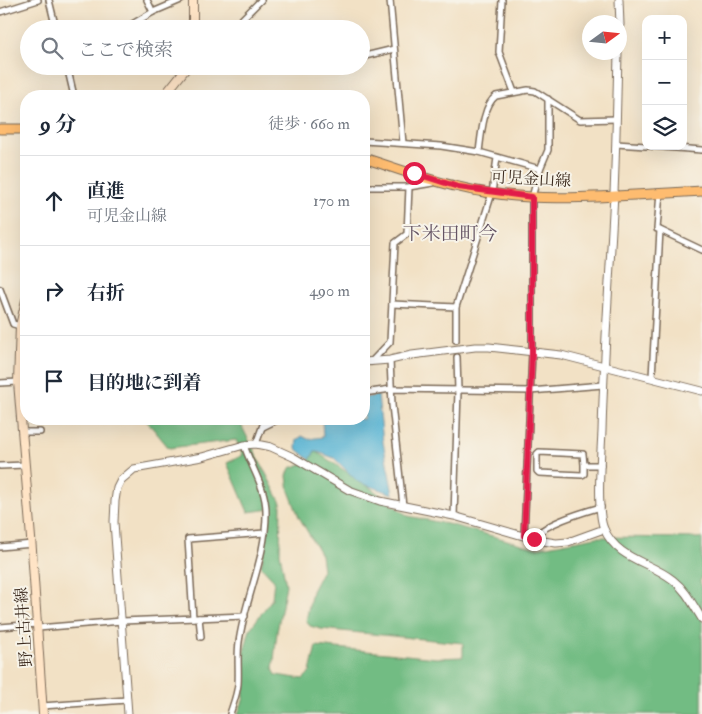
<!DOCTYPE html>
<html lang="ja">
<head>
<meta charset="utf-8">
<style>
  body { margin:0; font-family:"IM FELL Double Pica","Noto Serif JP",serif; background:#f6f6f7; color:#1f2937 }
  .controls { position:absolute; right:15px; top:15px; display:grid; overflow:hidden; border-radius:10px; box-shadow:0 5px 20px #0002 }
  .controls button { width:45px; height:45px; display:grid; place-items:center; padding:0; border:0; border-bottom:1px solid #e0e1e3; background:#fff; color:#1f2937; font:25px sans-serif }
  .compass { position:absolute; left:582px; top:15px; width:45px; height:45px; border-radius:50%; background:#fff; box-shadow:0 5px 20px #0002; rotate:75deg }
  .stop { position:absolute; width:15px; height:15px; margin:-11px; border:4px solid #e11d48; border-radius:50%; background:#fff }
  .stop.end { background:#e11d48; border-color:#fff; box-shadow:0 1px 5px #0008 }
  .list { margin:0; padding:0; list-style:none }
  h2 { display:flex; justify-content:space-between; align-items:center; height:65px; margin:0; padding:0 20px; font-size:21px }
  h2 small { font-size:16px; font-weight:400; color:#747a83 }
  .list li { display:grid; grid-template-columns:32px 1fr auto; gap:15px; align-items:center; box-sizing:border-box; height:90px; padding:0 20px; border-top:1px solid #e0e1e3 }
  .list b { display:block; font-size:19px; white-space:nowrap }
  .list p { margin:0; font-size:16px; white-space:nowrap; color:#747a83 }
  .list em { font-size:16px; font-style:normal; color:#747a83 }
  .icon { flex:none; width:28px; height:28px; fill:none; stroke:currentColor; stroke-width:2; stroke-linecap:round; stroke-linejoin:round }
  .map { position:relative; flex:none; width:702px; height:714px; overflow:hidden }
  .search { position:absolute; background:#fff; box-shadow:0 5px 20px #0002; left:20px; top:20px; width:350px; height:55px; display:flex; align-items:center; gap:12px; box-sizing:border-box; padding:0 18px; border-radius:28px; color:#747a83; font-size:19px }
  .panel { position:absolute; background:#fff; box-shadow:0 5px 20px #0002; left:20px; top:90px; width:350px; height:335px; border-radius:20px }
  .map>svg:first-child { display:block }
</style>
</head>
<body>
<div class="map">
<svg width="702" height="714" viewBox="0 0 702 714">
  <rect width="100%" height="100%" fill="#f7f3e8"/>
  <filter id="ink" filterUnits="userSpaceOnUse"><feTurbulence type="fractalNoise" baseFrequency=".02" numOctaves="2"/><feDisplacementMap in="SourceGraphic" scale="10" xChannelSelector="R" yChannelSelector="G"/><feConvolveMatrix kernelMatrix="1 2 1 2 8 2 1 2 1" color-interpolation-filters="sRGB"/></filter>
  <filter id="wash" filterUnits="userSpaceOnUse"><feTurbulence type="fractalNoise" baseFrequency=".0096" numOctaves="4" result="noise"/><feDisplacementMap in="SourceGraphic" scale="20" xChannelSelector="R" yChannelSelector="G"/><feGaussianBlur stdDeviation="1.12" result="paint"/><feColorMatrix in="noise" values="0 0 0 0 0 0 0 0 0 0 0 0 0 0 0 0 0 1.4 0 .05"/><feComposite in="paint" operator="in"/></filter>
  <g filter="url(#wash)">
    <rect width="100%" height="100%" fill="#f2e1c5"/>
    <polygon fill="#72bc83" stroke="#567350" points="145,419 238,419 281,503 280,553 286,585 277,632 273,669 276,675 303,679 310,672 316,646 436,658 463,657 463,643 321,629 310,626 306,621 312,591 323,570 321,555 299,517 289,491 287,476 290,468 308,462 315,451 368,486 408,516 452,525 536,548 596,537 702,538 702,577 700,581 702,588 702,714 238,714 244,698 242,660 250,629 272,599 274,580 261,566 272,509 248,512 227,463 243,455 236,440 169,448"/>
    <polygon fill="#56b4d4" stroke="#486f79" points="378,395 383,442 393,494 358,482 334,458 315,451 310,460 296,448 297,440 302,436 308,439 323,437 322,419 364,419 364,398"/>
  </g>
  <g filter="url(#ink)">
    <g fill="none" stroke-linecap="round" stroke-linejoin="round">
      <defs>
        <g id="minor">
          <polyline points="49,0 56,29"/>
          <polyline points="147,0 153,12"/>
          <polyline points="390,0 403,143"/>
          <polyline points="502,0 499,52 514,92"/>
          <polyline points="0,12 38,0"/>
          <polyline points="124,29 153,12 181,0"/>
          <polyline points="232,29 261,0"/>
          <polyline points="361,57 394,49"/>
          <polyline points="67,66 74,96"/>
          <polyline points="364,141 441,146 479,152 540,169"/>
          <polyline points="616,144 646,146"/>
          <polyline points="650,146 702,150"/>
          <path d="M479,152C481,137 483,105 496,96L528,90L535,91L580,120L616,119"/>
          <polyline points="364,187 409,187 433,183"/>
          <polyline points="660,230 702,250"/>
          <polyline points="0,289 13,324 20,326"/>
          <polyline points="392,304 456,307"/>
          <polyline points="456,340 456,307 492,193 497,158"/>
          <polyline points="390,360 392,405 403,506"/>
          <polyline points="371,362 390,342 395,243 407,234 409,187"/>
          <polyline points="652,377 660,230 657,229 660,193"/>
          <polyline points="18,381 26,380"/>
          <polyline points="0,383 18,382"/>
          <polyline points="364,393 391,389 530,391 603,385"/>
          <polyline points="263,427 279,419"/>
          <polyline points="22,432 40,432"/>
          <polyline points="256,444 265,419"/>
          <polyline points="584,465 584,474 582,475 539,473 537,471 537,454 539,452 583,454 584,465 601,465"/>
          <polyline points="0,466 25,465"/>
          <polyline points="454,516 458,391 457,357"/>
          <polyline points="524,536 532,352 532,197 540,169 548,150 548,99"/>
          <path d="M534,539C541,524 584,512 601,507"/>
          <polyline points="0,547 32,544"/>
          <polyline points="193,618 188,539 265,533"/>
          <polyline points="199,618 201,637"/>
          <polyline points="0,627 37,624"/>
          <polyline points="38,628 122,621 245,616"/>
          <polyline points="42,706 127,700"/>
          <path d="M230,714C233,704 237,695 238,684C239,670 237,656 239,642C245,598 267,556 266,511C266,488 251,467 244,445"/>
        </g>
        <g id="tertiary">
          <polyline points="619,0 620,25"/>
          <path d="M618,52C617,99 616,146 614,193C610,272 604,352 602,431C601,454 596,510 604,529C618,560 649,561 673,580C686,590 693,605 702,619"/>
          <polyline points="364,362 390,360 412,355 475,347 489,347 561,355 702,391"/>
          <polyline points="128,714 114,522 115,501 117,488 121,480 134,469 202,457 244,445 256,444 271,447 293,457 349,490 380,501 454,516 537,540 556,543 568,542 604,529"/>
        </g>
        <g id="secondary">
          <polyline points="193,29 193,0"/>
          <polyline points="164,96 188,66"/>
          <polyline points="26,300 20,326 18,382 32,550 43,714"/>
        </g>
        <g id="primary">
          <polyline points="0,129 26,129"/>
          <path d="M364,158C395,168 427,180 459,187C535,206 624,195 702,191"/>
        </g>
      </defs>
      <use href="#minor" stroke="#7b6a58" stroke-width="8"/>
      <use href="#tertiary" stroke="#7b6a58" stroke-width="9"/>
      <use href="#secondary" stroke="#7b6a58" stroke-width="10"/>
      <use href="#primary" stroke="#7b6a58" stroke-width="11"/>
      <use href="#minor" stroke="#fff" stroke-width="5"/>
      <use href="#tertiary" stroke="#fff" stroke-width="7"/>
      <use href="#secondary" stroke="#ffe4c6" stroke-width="8"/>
      <use href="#primary" stroke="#febc70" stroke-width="9"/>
    </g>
  </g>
  <g fill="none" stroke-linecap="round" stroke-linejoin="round" filter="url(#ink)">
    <polyline stroke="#e11d48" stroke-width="6" points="414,173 458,187 532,197 532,352 524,536 534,539"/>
  </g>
  <g text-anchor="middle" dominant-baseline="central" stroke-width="4" stroke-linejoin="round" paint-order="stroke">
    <g font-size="16" fill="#3b2a1e" stroke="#f7f3e8">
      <text transform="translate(531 179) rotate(3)">可児金山線</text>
      <text transform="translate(24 627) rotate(-94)">野上古井線</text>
    </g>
    <g font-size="19" fill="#655464" stroke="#f7f3e8">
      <text x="450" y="234">下米田町今</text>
    </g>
  </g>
</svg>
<div class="controls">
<button>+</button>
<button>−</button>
<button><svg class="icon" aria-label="layers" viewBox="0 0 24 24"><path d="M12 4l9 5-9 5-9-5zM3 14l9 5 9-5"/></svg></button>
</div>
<svg class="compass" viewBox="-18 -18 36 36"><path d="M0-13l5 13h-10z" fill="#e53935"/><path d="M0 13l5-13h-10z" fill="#747a83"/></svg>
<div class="stop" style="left:414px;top:173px"></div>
<div class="stop end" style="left:534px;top:539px"></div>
<div class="search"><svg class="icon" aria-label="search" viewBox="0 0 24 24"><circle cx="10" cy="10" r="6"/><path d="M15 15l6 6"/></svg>ここで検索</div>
<section class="panel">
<h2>9 分<small>徒歩 · 660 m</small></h2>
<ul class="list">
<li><svg class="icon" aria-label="ahead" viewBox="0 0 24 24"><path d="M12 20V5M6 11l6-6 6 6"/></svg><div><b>直進</b><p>可児金山線</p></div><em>170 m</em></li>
<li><svg class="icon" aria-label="right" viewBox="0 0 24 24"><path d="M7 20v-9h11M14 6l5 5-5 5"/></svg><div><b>右折</b></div><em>490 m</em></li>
<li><svg class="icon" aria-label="arrive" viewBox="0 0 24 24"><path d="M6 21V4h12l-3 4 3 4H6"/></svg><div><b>目的地に到着</b></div></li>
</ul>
</section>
</div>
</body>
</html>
